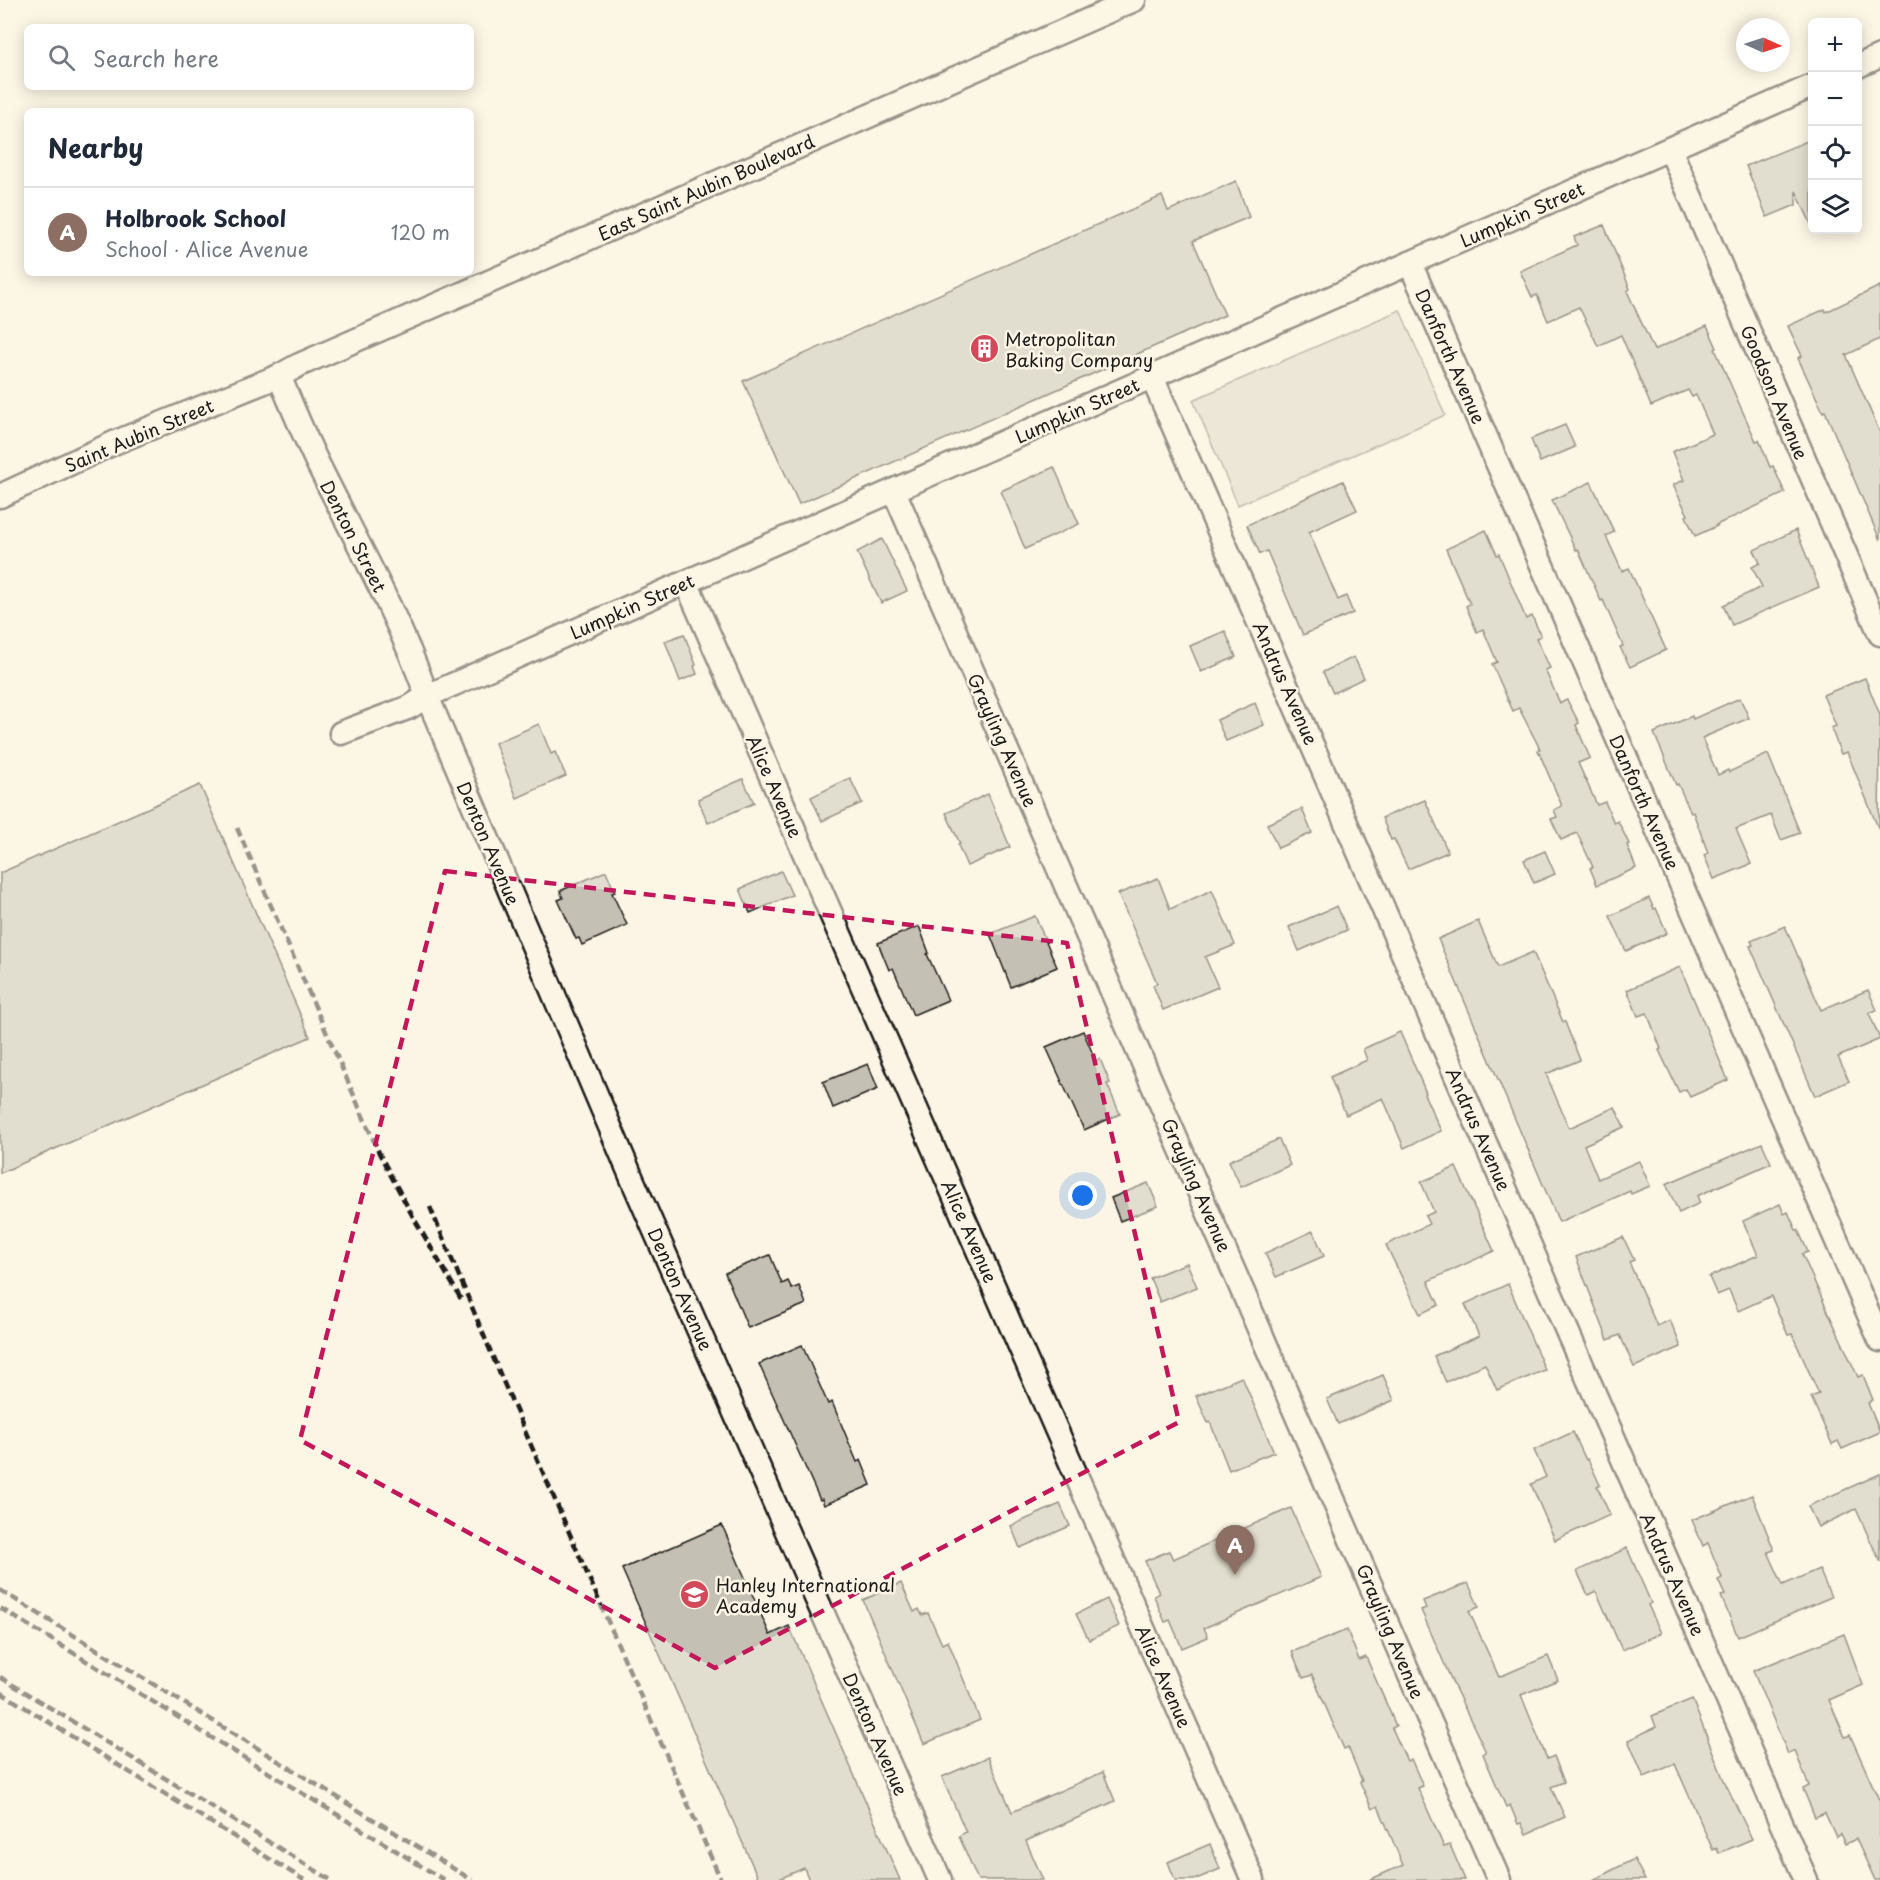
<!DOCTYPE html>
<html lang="en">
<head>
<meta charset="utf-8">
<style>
  body { margin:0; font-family:"Playpen Sans",sans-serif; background:#f2f2f3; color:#1f2937 }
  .controls { position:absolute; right:18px; top:18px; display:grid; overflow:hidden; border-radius:9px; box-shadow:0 3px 15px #0003 }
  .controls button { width:54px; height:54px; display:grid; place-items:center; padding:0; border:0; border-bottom:2px solid #e0e1e3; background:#fff; color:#1f2937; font:30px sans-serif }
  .compass { position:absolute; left:1736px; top:18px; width:54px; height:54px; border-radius:50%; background:#fff; box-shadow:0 3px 15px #0003; rotate:93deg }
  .you { position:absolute; left:1083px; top:1196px; width:21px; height:21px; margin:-15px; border:4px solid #fff; border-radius:50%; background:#1a73e8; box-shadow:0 0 0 9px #1a73e833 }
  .badge { display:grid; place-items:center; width:39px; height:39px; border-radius:50%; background:#0f766e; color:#fff; font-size:20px; font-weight:700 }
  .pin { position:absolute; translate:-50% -50px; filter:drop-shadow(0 2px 3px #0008) }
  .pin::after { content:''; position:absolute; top:32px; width:21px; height:18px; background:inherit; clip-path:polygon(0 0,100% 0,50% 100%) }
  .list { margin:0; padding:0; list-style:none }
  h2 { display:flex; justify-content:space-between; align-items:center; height:78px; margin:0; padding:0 24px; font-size:26px }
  h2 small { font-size:20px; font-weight:400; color:#747a83 }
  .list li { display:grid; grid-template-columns:39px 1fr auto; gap:18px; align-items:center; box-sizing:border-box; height:90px; padding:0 24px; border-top:2px solid #e0e1e3 }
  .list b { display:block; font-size:22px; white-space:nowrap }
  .list p { margin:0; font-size:20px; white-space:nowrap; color:#747a83 }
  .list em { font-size:20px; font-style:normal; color:#747a83 }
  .icon { flex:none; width:33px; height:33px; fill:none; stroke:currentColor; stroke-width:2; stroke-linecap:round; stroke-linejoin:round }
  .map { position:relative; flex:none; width:1880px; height:1880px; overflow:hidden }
  .search { position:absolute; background:#fff; box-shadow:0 3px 15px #0003; left:24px; top:24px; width:450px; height:66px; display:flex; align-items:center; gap:15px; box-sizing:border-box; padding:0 21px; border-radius:9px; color:#747a83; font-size:22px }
  .panel { position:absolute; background:#fff; box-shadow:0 3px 15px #0003; left:24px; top:108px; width:450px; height:168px; border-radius:9px }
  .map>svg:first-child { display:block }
</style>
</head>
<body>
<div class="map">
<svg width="1880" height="1880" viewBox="0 0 1880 1880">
  <rect width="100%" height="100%" fill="#fcf5e5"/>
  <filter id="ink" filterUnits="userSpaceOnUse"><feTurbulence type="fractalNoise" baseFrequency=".0167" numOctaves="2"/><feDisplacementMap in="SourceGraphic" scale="12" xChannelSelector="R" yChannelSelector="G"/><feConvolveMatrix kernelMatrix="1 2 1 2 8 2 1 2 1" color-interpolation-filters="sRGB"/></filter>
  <g filter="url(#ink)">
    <polygon fill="#dbd5c8" stroke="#7c7872" stroke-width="1.5" points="1400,310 1445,415 1238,505 1193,400"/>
    <g fill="#c4c0b3" stroke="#1c1c1c" stroke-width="1.5">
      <polygon points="1812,139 1812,226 1796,191 1796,205 1767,217 1746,166"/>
      <polygon points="1236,181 1249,217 1193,241 1225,315 799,504 743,381 1162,196 1168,211"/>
      <polygon points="1604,225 1630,289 1627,291 1654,350 1707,326 1717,348 1715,349 1737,399 1756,441 1759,440 1770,467 1773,466 1785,493 1716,525 1717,526 1695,536 1686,516 1688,515 1673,485 1684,480 1672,452 1713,434 1696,395 1692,397 1688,390 1651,406 1621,335 1598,346 1579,307 1548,321 1537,295 1532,297 1520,271 1577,245 1574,237"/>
      <polygon points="1880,286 1880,339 1846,355 1880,433 1880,540 1825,411 1823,412 1798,358 1802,356 1788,326 1825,309 1826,312"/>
      <polygon points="1565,425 1575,447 1540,462 1531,439"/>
      <polygon points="1054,467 1079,524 1025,549 1001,491"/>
      <polygon points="1343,481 1357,510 1309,532 1338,600 1346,596 1353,613 1303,635 1267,551 1260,554 1247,525"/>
      <polygon points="1591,482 1614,532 1606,536 1622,571 1629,568 1666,650 1630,667 1620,647 1623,646 1603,600 1601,601 1578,549 1576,550 1552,500"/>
      <polygon points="1486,530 1497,555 1499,554 1526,619 1532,616 1541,636 1536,638 1550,668 1545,670 1560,703 1567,700 1579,723 1576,725 1590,758 1578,763 1597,805 1605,802 1614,823 1618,821 1629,844 1627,845 1636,868 1597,885 1590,868 1593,867 1577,833 1561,840 1551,819 1557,817 1554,810 1562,806 1538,750 1540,749 1522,714 1519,708 1513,711 1492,664 1497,662 1483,629 1477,632 1466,606 1470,604 1446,549"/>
      <polygon points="1796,530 1819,587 1732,625 1723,605 1762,587 1752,567 1760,563 1754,550"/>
      <polygon points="882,539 907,591 881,603 857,552"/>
      <polygon points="1225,631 1236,657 1201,672 1190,646"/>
      <polygon points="684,634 696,665 694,666 697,674 680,681 665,641"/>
      <polygon points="1354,657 1364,678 1333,693 1323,672"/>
      <polygon points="1865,678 1880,715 1879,830 1847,752 1841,754 1831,728 1836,726 1823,695"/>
      <polygon points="1740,698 1749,718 1702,738 1718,775 1728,770 1729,772 1768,754 1800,833 1781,840 1771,815 1736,829 1751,864 1714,879 1704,855 1708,853 1693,812 1691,813 1678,784 1676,785 1654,733 1692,716 1693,719"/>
      <polygon points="1255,703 1264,725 1226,741 1217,720"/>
      <polygon points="539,724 551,754 555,752 566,776 517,798 495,743"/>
      <polygon points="850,778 862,803 822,821 811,797"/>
      <polygon points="743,779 754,803 708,823 698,799"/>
      <polygon points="200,785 310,1037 0,1173 0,873"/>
      <polygon points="988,794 1010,847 967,866 958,845 960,844 946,813"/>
      <polygon points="1425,800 1448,852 1408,869 1394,839 1391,840 1382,818"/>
      <polygon points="1302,809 1312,833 1278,848 1267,824"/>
      <polygon points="1545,851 1555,874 1534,883 1524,860"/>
      <polygon points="606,871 615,892 612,893 627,925 582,945 579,938 576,939 558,900 563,898 560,891"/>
      <polygon points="781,871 792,895 750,913 740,889"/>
      <polygon points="1158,878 1170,909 1212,890 1235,945 1205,957 1218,987 1163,1010 1153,985 1157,983 1118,894"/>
      <polygon points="1649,898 1654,909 1656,908 1667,933 1626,951 1610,916"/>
      <polygon points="1337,906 1347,930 1299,951 1289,927"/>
      <polygon points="1035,916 1057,967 1011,987 990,934"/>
      <polygon points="1478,921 1498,967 1533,952 1563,1022 1565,1022 1580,1060 1546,1074 1569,1128 1615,1107 1624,1127 1584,1145 1598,1179 1639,1161 1650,1186 1631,1194 1630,1191 1559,1222 1438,939"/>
      <polygon points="919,926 929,953 927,954 948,1000 913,1015 893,968 889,970 878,943"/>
      <polygon points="1785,926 1821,1010 1868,990 1877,1010 1869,1013 1880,1039 1838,1057 1849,1081 1815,1096 1750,946 1753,945 1751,941"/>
      <polygon points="1680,967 1728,1080 1690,1097 1686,1089 1679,1092 1659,1050 1661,1049 1647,1013 1638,1016 1627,990"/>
      <polygon points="1083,1031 1096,1061 1100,1059 1110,1083 1107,1084 1120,1114 1084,1130 1046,1047"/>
      <polygon points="1400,1032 1426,1093 1424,1094 1441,1131 1404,1148 1383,1098 1346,1115 1330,1077 1367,1060 1363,1049"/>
      <polygon points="868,1064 878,1089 833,1108 823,1082"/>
      <polygon points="1279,1139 1290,1165 1241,1187 1229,1161"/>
      <polygon points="1762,1143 1771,1163 1697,1196 1700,1203 1679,1213 1666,1184"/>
      <polygon points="1456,1167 1494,1251 1428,1281 1439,1305 1420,1314 1386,1245 1429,1224 1425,1216 1434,1212 1421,1182"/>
      <polygon points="1148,1183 1158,1206 1120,1221 1111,1198"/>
      <polygon points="1780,1204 1784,1214 1788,1212 1796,1230 1798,1230 1808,1252 1802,1254 1819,1292 1858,1377 1863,1375 1873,1400 1868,1403 1880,1432 1842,1449 1838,1441 1832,1444 1811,1397 1819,1394 1792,1334 1788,1335 1771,1296 1738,1311 1729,1290 1717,1295 1709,1277 1758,1255 1743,1221"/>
      <polygon points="1313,1231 1324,1256 1276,1277 1265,1253"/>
      <polygon points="1623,1237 1634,1260 1629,1262 1657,1326 1670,1320 1681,1347 1634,1367 1620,1335 1608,1340 1576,1257"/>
      <polygon points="770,1255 782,1284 788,1281 792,1289 799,1286 806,1304 748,1328 725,1273"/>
      <polygon points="1187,1263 1197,1287 1160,1302 1150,1278"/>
      <polygon points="1508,1284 1545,1370 1497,1390 1485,1364 1446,1382 1434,1356 1479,1336 1465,1304"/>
      <polygon points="802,1345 828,1404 832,1402 857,1462 861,1460 871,1485 824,1505 822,1499 820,1500 759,1364"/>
      <polygon points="1383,1375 1394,1400 1338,1424 1327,1399"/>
      <polygon points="1242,1377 1274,1452 1229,1470 1210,1422 1208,1423 1196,1396"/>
      <polygon points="1573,1432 1586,1460 1588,1459 1600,1485 1597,1486 1610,1515 1555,1540 1531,1484 1546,1477 1534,1450"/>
      <polygon points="1880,1474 1880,1562 1856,1509 1818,1527 1808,1506"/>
      <polygon points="1752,1495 1774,1550 1768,1552 1783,1585 1819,1569 1831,1597 1738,1637 1721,1596 1725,1595 1718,1580 1722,1578 1708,1543 1703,1546 1692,1520"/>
      <polygon points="1060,1504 1070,1526 1020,1548 1011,1526"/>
      <polygon points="1291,1508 1321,1577 1204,1628 1208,1637 1182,1648 1170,1620 1165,1622 1154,1596 1159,1593 1145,1561 1169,1551 1173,1559"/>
      <polygon points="722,1525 770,1635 789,1626 900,1880 809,1880 804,1868 777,1880 759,1880 622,1569"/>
      <polygon points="1627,1548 1651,1603 1648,1605 1661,1633 1622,1650 1596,1591 1588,1595 1577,1571"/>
      <polygon points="901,1583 914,1612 919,1609 922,1615 928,1613 942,1644 948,1641 980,1720 924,1744 863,1600"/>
      <polygon points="1468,1583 1479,1607 1469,1611 1499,1677 1548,1656 1558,1680 1521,1695 1547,1759 1554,1756 1564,1782 1551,1787 1565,1817 1526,1834 1521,1823 1518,1824 1510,1805 1506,1807 1483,1754 1486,1752 1454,1686 1421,1610 1426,1608 1423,1601"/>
      <polygon points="1107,1599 1119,1626 1089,1640 1076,1614"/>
      <polygon points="1347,1630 1359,1660 1366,1657 1396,1726 1392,1728 1407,1761 1411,1759 1423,1786 1418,1788 1444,1847 1450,1845 1465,1880 1369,1880 1403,1865 1378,1806 1372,1809 1360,1782 1362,1781 1348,1747 1344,1749 1312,1675 1303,1678 1292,1652"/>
      <polygon points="1844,1634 1863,1685 1829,1700 1845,1737 1850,1735 1880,1802 1880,1880 1875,1880 1856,1839 1845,1844 1840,1834 1836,1837 1825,1813 1815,1817 1803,1789 1809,1786 1795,1751 1788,1754 1753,1671"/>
      <polygon points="1692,1699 1723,1778 1752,1839 1719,1853 1717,1848 1713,1850 1675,1764 1644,1777 1628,1740 1656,1727 1652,1716"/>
      <polygon points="988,1757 1012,1812 1103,1772 1115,1801 1026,1841 1043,1880 978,1880 959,1836 966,1832 942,1777"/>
      <polygon points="1210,1844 1220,1869 1194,1880 1175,1880 1168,1862"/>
      <polygon points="1634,1859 1645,1880 1593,1880"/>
    </g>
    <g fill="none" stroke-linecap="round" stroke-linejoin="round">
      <defs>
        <g id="minor">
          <polyline points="1858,66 1880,56"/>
          <polyline points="1670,149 1880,634"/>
          <polyline points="1410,263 1880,1340"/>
          <path d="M279,376C293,408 306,441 322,472C359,546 399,618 427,696L633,1181L940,1880"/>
          <polyline points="1152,377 1806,1880"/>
          <polyline points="894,491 1499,1880"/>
          <polyline points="0,496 116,442 279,376 299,365 1134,0"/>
          <polyline points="686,582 1253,1880"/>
          <polyline points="341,733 410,707 427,696 1812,86"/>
        </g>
      </defs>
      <use href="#minor" stroke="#1c1c1c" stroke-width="27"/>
      <use href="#minor" stroke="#fcf5e5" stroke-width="22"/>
      <g stroke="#1c1c1c" stroke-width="4.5" stroke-dasharray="9 4.5" stroke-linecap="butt">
        <polyline points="237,828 380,1155 412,1215 461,1299"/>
        <polyline points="430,1207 503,1381 721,1880"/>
        <polyline points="0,1590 472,1880"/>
        <polyline points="0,1608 444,1880"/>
        <polyline points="0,1677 331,1880"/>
        <polyline points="0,1692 304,1880"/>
      </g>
    </g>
  </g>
  <path d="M0 0H1880V1880H0ZM445,871L1067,943L1179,1422L715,1668L300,1440Z" fill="#fcf5e5" fill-opacity=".55" fill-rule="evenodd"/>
  <path fill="none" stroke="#c2185b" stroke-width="4.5" stroke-dasharray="12 8" stroke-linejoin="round" d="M445,871L1067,943L1179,1422L715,1668L300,1440Z"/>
  <defs>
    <symbol id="building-disc" viewBox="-11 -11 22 22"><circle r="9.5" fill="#d1495b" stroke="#fcf5e5"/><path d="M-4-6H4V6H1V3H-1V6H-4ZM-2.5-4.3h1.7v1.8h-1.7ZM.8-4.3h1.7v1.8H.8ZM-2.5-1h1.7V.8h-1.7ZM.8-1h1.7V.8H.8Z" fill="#fff"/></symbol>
    <symbol id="school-disc" viewBox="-11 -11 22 22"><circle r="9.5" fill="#d1495b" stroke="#fcf5e5"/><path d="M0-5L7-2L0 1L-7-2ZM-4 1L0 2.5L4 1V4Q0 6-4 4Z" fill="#fff"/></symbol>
  </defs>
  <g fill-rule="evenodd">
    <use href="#building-disc" x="968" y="332" width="33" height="33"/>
    <use href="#school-disc" x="678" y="1578" width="33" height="33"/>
  </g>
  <g text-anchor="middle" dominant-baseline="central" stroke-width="5" stroke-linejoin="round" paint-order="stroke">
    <g font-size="18" fill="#1c1c1c" stroke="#fcf5e5">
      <text transform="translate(706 187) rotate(-24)">East Saint Aubin Boulevard</text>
      <text transform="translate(1522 214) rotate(-24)">Lumpkin Street</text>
      <text transform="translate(1451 356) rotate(66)">Danforth Avenue</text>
      <text transform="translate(1775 392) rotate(67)">Goodson Avenue</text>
      <text transform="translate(1077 410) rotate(-24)">Lumpkin Street</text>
      <text transform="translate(139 435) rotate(-23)">Saint Aubin Street</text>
      <text transform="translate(354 536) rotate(63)">Denton Street</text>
      <text transform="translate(632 606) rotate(-24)">Lumpkin Street</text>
      <text transform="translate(1286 683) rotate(66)">Andrus Avenue</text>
      <text transform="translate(1003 740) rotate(66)">Grayling Avenue</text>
      <text transform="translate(775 786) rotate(66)">Alice Avenue</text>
      <text transform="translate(1645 802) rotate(66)">Danforth Avenue</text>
      <text transform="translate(489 843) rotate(67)">Denton Avenue</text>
      <text transform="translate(1479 1129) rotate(66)">Andrus Avenue</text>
      <text transform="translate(1197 1185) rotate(66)">Grayling Avenue</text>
      <text transform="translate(970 1231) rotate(66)">Alice Avenue</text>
      <text transform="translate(681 1289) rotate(66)">Denton Avenue</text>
      <text transform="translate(1673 1574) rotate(66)">Andrus Avenue</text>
      <text transform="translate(1391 1631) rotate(67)">Grayling Avenue</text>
      <text transform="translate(1164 1676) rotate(66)">Alice Avenue</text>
      <text transform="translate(876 1734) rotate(66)">Denton Avenue</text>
    </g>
    <g font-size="18" fill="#1c1c1c" stroke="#fcf5e5" text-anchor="start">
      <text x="1005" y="338">Metropolitan<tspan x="1005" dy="21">Baking Company</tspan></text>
      <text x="716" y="1584">Hanley International<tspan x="716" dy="21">Academy</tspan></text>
    </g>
  </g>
</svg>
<div class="controls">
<button>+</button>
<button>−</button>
<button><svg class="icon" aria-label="locate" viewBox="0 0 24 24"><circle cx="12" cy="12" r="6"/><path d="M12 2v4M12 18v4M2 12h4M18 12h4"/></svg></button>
<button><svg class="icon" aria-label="layers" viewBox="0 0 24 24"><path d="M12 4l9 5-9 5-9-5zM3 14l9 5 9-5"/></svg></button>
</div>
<svg class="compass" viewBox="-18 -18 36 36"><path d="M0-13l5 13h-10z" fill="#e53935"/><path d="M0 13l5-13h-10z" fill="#747a83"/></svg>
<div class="you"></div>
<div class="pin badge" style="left:1235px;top:1575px;background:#8d6e63">A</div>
<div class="search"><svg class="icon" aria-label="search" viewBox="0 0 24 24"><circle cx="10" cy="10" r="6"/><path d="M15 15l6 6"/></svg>Search here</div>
<section class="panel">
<h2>Nearby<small></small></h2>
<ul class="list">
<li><span class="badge" style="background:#8d6e63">A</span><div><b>Holbrook School</b><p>School · Alice Avenue</p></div><em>120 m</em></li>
</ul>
</section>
</div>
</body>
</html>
